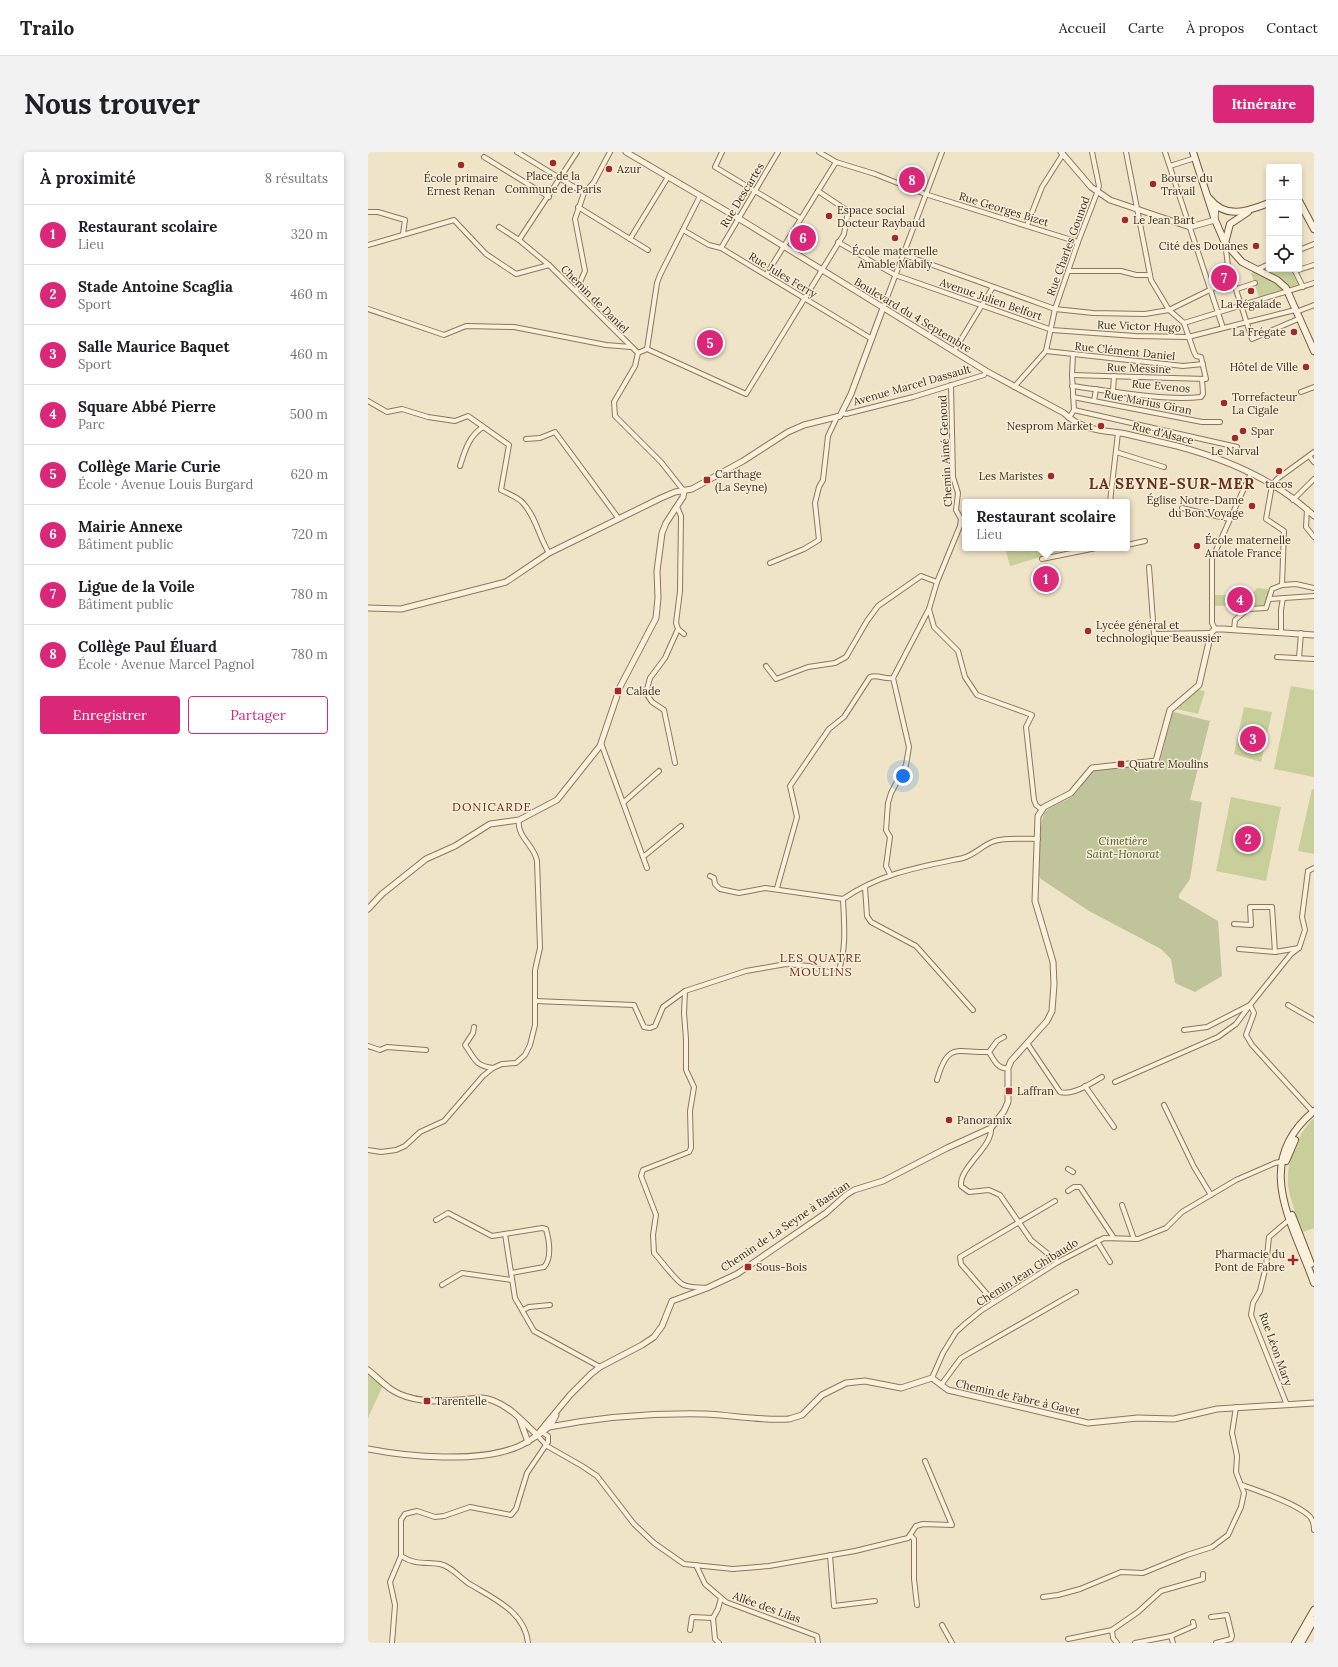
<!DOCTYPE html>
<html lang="fr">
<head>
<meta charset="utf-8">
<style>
  body { margin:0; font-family:Lora,serif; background:#f2f2f2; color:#202124 }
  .controls { position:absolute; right:12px; top:12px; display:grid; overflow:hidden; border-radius:4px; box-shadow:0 2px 6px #0003 }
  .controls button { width:36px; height:36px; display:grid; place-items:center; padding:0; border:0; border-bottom:1px solid #e0e0e0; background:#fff; color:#202124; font:20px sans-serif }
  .you { position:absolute; left:535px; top:624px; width:14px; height:14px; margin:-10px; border:3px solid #fff; border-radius:50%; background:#1a73e8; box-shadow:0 0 0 6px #1a73e833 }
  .badge { display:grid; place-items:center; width:26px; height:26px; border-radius:50%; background:#db2777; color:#fff; font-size:13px; font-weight:700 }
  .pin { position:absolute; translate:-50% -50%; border:2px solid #fff; box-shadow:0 1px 4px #0006 }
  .popup { position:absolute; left:594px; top:347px; width:168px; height:52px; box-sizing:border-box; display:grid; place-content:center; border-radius:4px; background:#fff; filter:drop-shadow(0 1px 3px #0005); font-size:13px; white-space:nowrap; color:#757577 }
  .popup b { font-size:15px; color:#202124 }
  .popup::after { content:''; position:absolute; left:50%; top:100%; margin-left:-8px; border:8px solid transparent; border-top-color:#fff }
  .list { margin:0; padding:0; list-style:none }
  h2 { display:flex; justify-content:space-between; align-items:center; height:52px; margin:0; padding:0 16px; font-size:17px }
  h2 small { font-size:13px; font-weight:400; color:#757577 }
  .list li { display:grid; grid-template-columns:26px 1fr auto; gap:12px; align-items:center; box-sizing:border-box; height:60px; padding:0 16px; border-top:1px solid #e0e0e0 }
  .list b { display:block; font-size:15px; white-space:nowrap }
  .list p { margin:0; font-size:13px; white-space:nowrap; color:#757577 }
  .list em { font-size:13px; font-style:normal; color:#757577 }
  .actions { display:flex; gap:8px; padding:12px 16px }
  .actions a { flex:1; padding:9px 0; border:1px solid #db2777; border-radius:4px; text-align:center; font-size:14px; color:#db2777 }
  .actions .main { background:#db2777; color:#fff }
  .icon { flex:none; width:22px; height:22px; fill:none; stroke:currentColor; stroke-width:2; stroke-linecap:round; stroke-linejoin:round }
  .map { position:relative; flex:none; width:946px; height:1491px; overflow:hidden; border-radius:4px }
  header { display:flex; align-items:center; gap:24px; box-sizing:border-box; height:56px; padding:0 20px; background:#fff; border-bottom:1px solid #e0e0e0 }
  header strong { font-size:19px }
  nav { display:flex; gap:22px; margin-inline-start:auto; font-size:14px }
  .intro { display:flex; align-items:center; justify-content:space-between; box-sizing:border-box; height:96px; padding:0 24px }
  h1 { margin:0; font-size:28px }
  .button { padding:10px 18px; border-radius:4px; background:#db2777; color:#fff; font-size:14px; font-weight:700 }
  main { display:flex; gap:24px; padding:0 24px }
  aside { flex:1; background:#fff; border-radius:4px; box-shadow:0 2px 6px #0003 }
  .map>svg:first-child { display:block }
</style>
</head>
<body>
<header>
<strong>Trailo</strong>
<nav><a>Accueil</a><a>Carte</a><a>À propos</a><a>Contact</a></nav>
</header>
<div class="intro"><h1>Nous trouver</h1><a class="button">Itinéraire</a></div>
<main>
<aside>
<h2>À proximité<small>8 résultats</small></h2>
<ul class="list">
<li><span class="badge">1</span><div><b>Restaurant scolaire</b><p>Lieu</p></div><em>320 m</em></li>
<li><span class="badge">2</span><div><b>Stade Antoine Scaglia</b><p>Sport</p></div><em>460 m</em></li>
<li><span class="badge">3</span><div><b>Salle Maurice Baquet</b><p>Sport</p></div><em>460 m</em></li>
<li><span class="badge">4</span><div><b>Square Abbé Pierre</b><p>Parc</p></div><em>500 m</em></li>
<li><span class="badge">5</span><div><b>Collège Marie Curie</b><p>École · Avenue Louis Burgard</p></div><em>620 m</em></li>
<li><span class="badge">6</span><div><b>Mairie Annexe</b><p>Bâtiment public</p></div><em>720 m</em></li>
<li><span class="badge">7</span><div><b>Ligue de la Voile</b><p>Bâtiment public</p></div><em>780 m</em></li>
<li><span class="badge">8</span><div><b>Collège Paul Éluard</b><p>École · Avenue Marcel Pagnol</p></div><em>780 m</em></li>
</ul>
<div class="actions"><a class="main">Enregistrer</a><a>Partager</a></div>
</aside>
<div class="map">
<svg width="946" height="1491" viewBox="0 0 946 1491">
  <rect width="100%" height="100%" fill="#f0e4c8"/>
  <g fill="#c9cf9b">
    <polygon points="901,113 901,117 926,117 935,135 892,148 883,121"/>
    <polygon points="637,396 693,396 693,399 642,414"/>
    <polygon points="889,436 900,437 900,443 896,453 847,454 847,443 883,443"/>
    <polygon points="923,534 946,538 946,625 906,617"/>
    <polygon points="830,538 837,539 830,562 808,557"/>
    <polygon points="876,555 904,560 893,610 866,602"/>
    <polygon points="944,637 946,638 946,702 930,699"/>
    <polygon points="863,645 913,655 898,729 848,719"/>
    <path d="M946,966V1076L935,1080C930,1067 924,1054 921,1039C916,1014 928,983 946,966Z"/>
    <polygon points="0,1220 15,1233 0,1266"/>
  </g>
  <path fill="#bfc49a" d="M806,560L842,569L822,648L834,650L822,727L811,743V746L850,769L854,824L827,840L807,831L803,807L793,797L721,759L673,727L671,723C672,712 671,666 677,660C685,652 699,650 707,642C715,635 717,622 728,617L791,613L804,562Z"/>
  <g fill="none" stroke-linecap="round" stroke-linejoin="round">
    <defs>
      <g id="minor">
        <polyline points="149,0 216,41"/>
        <polyline points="354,0 347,15 432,66"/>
        <polyline points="451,0 468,10 507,22 557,42 710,90"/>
        <polyline points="797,0 855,176"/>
        <polyline points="116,5 181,45"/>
        <polyline points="802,14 827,6"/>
        <polyline points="210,55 280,98"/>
        <polyline points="0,60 10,60 37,68 35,82"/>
        <polyline points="659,73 674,35 695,2"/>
        <polyline points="131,75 151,88 181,113"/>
        <polyline points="315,78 341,93 353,96 504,187"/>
        <polyline points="262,87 300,25"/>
        <polyline points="151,88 209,0"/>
        <polyline points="470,90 527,123 684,178 767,184 820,185 927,158"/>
        <polyline points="857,91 860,113 884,187 930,167"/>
        <polyline points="0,93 86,68 118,102 148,122 181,113 270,201"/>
        <polyline points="353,96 410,0"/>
        <polyline points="931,98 946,92"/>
        <polyline points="534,102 687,157 725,161 777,162 801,158 866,126"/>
        <polyline points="926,117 935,135"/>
        <polyline points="888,118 901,112"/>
        <polyline points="701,119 753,119 768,123 782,123"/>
        <polyline points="927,119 946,113"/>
        <polyline points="398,123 468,10"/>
        <polyline points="869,137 887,131"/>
        <polyline points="208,139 217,119 207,67 216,41 226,30 242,0"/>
        <polyline points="515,156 574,0"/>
        <polyline points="0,157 76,183 98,174 146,175 238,193 263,195"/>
        <polyline points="928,160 946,153"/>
        <polyline points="816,171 946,131"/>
        <polyline points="279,197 378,242 476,82 480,59 450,39"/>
        <polyline points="586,199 625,135"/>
        <polyline points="678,199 815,214 835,212"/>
        <polyline points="270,201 279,197 289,131 292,123 332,44"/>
        <polyline points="270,201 267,214 246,250 247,264 293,310 316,339"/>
        <polyline points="704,223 838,227 833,205 828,204 826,200 816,171 801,158 783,128 758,0"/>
        <path d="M704,234C743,239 795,249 833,245L835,242L834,227"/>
        <polyline points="646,235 678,199 687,157 710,90 729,41 731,34 724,0"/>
        <polyline points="745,239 746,224"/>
        <polyline points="933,240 946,235"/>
        <polyline points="705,245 834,270 852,270"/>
        <path d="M0,249L19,260L34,257L60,265L87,269L100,264L141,293L133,338C140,342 150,345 155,351C168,365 171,385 181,401"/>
        <polyline points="726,249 728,237"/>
        <polyline points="706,258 869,295"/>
        <polyline points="474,261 478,262 545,245 616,223 618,219"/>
        <polyline points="701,266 706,258 704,223 705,202"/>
        <polyline points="158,287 172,286 187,280 251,367"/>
        <polyline points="748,300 796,315"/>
        <polyline points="941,304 946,310"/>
        <path d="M92,314C97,298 101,284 115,275"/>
        <polyline points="925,348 946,327"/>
        <polyline points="742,350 750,281"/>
        <polyline points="814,356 861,367"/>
        <polyline points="939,357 938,375 946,385"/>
        <polyline points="759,393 777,389"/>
        <polyline points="674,407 728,396"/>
        <polyline points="402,411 436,397 451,388 447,351 451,335 455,328 460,284 469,265"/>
        <polyline points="781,415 786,482 843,481"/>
        <polyline points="914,433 928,432 946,436"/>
        <polyline points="901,447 946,444"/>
        <polyline points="561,457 566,475 590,499 597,525 609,543 664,563 658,575 666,648 668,653 673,657"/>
        <polyline points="310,477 316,482"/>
        <polyline points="847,477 844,471 844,407 883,321"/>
        <polyline points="866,478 867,468 880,457 898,456 904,437 914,433 916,379 898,367 904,333 909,327 946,300"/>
        <polyline points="913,480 913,458 915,446"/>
        <polyline points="909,505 946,507"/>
        <polyline points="931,506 933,481"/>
        <polyline points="398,514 408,527 440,515 467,511 478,505 499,469 510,454 553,424 569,430"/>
        <polyline points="233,591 279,716"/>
        <polyline points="307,611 296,558 284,550 278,541 282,526 297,506 310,477 308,471 312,439 313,364 309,355"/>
        <polyline points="256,650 291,619"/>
        <polyline points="275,705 313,674"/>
        <polyline points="940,719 934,765 937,778 931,796 923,802 882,853 886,861 878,883 884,893 945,960"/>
        <polyline points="940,719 946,716"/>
        <polyline points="522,722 518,714 522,685 518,678 520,651 523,641 538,613 541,595 525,526 561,457 569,430 592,374 593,367 588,358 590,341 585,325 583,233"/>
        <polyline points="342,724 346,726 347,732 352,737 371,741 397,736 475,747"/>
        <polyline points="497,735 499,764 503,770 548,794 605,858"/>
        <path d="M409,736L429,665L422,634L461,577L476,565L502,525C510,522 517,528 525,526"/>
        <path d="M475,747C513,721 551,715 595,706C606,703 614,694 624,690C633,685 659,687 670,687"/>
        <polyline points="866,772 883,773 882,755 904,755 907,800"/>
        <polyline points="871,797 907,800 931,796"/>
        <path d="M317,839L316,861L318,887V918L326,935L322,959L323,996L321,1000L275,1018L273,1024L288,1063L285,1083L286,1101C293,1108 309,1131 316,1133C323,1136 332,1135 339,1136"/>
        <path d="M167,849L266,853L276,875L282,876L287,874L295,855L317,839L378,819L418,812L441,814L467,822L470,820C479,797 476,771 475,747"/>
        <polyline points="920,853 946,868"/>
        <path d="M106,875L105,881L97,893C107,907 107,914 125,916"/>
        <polyline points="816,878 839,875 880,854"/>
        <path d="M636,885L629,889L621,900C626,908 630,918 640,916"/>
        <path d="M659,891L692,940C705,944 723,931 734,925"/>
        <polyline points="0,894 12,898 19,895 58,898"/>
        <path d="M569,928C580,889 589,901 621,900"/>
        <polyline points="747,930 850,885 868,872 882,853"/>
        <polyline points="717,934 746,975"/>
        <polyline points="796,953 826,1015 843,1043"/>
        <path d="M623,976C625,995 591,1015 593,1034L601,1040L621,1038L632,1043L663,1088L690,1110"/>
        <path d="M0,998L13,1000L28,998L37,994L52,980L76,969L115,924L125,916L134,912L148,911L157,903L162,893L167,873V818L172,796L169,709C167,694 148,684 151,668"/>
        <polyline points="700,1017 705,1020"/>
        <polyline points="700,1039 706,1035 712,1035 746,1086"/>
        <polyline points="754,1053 766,1087"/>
        <path d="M68,1068L80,1061L124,1084L174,1076L178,1077C181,1088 184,1106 176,1115L143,1121"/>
        <polyline points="137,1082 147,1146 166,1179 232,1215"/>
        <polyline points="729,1089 742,1110"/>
        <polyline points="74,1133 94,1121 144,1128"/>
        <polyline points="626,1150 593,1112 592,1105 687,1049"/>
        <polyline points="155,1158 161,1155 182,1153"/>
        <polyline points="564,1226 575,1201 588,1180 598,1171 614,1158 690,1110 736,1086 770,1087 798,1076 814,1060 868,1028 907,1011 916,1009"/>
        <polyline points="573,1233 593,1206 708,1140"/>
        <polyline points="919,1253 883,1163 885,1151 892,1139 898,1114 901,1085 922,1067"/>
        <polyline points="169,1283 179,1294 214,1314 229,1324 266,1372 286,1391 316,1412 365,1417 401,1414 487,1399 540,1386 548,1374 555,1372 584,1373 557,1309"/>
        <path d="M874,1333C891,1339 933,1353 943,1366C945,1369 946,1374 946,1378"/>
        <polyline points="542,1383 546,1387 546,1427 549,1453"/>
        <polyline points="462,1403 466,1454 507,1449"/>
        <path d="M33,1404C47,1413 57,1410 72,1412C83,1414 91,1425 100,1431C124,1446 157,1459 160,1491"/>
        <polyline points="328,1413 337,1432 358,1450 449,1484 450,1491"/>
        <polyline points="675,1445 690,1443 712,1437 753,1420 775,1421 819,1403 844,1395 860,1383 873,1355 876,1341 868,1320 869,1304 864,1281 868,1255"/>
        <polyline points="843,1465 859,1463 864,1484 863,1487 848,1491"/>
        <polyline points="574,1473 584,1491"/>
        <polyline points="322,1478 324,1465 345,1466"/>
        <polyline points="744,1478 745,1486 749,1491"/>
        <polyline points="803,1484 805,1491"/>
        <polyline points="700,1487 744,1478 770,1460 793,1439 835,1427 835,1422"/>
        <polyline points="24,1491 27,1453 22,1430 33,1404 33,1368 37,1362 49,1359 67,1365 76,1364 102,1355 143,1363 148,1357 159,1321 180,1290 180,1284 174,1280"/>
        <polyline points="351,1491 347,1487 345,1466 350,1457 353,1446"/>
        <polyline points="767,1491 803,1484 826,1474 825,1470"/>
      </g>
      <g id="tertiary">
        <path d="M258,0L370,66L618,219L696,261C714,279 735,278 758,282C775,286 792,290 809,294C858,307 909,329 946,364"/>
        <polyline points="693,0 723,35 742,48 822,75 847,68 848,54"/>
        <polyline points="0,456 33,457 138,430 181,401 293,346 307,340 324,337 375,309 420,280 436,273 472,264 483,242 515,156"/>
        <polyline points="0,757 14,742 58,707 87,694 122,672 151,668 189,648 232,594 252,535 288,466 290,446 289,419 294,381 298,371 315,345 316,339"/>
        <path d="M0,1218C8,1224 15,1232 24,1238C43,1250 67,1250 90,1248C103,1248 113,1243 126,1249C144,1256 155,1270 169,1283"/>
        <polyline points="152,1268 160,1290"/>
        <path d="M181,1275C229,1266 286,1261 336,1262C364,1263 393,1269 421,1267L434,1263L454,1243L478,1231L497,1229L533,1236L564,1226L580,1238L720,1271L770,1266L806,1267L849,1257L946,1251"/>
        <polyline points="169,1283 202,1243 223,1222 232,1215 274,1193 286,1185 294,1174 304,1149 339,1136 369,1122 458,1061 478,1043 486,1038 515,1029 579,996 623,976 636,959 640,950 640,916 643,909 679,869 684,859 686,832 685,810 667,749 670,664 676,655 703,641 724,616 788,609 802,558 831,533 843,481 847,477 855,477 946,483"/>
        <path d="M0,1297C41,1305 110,1311 149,1295C157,1292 163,1287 170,1283C179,1277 184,1273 188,1263"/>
      </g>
      <g id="secondary">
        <polyline points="825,0 847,68 857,91 874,110 909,128 918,136 946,199"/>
        <path d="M841,46C858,68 880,59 901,51"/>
        <polyline points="931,49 946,77"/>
        <polyline points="857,91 862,72 880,60"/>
        <path d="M946,959C883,1011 925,1071 946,1131"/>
        <polyline points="918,1009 927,988"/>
        <polyline points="924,1063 943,1112"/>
        <polyline points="927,1491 946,1458"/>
        <polyline points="933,1491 946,1468"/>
      </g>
    </defs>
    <use href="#minor" stroke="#8d765c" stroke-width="6"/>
    <use href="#tertiary" stroke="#8d765c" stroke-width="7"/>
    <use href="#secondary" stroke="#6f573f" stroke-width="8"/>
    <use href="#minor" stroke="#faf1dc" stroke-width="4"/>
    <use href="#tertiary" stroke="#faf1dc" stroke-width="5"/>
    <use href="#secondary" stroke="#faf1dc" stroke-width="6"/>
  </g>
  <g fill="#9e2a2b" stroke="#f7eed8" stroke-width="1.5">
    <circle cx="185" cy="11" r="4"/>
    <circle cx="93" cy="13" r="4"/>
    <circle cx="241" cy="17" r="4"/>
    <circle cx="785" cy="32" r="4"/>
    <circle cx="461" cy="64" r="4"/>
    <circle cx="757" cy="68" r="4"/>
    <circle cx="527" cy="86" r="4"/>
    <circle cx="888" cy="94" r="4"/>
    <circle cx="883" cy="139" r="4"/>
    <circle cx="926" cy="180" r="4"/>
    <circle cx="938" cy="215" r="4"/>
    <circle cx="856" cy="251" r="4"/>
    <circle cx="733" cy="274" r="4"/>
    <circle cx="875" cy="279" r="4"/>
    <circle cx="867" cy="286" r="4"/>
    <circle cx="911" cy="319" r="4"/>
    <circle cx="683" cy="324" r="4"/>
    <rect x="335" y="324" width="8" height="8" rx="2"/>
    <circle cx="884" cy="354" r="4"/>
    <circle cx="829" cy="394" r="4"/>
    <circle cx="720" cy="479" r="4"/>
    <rect x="246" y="535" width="8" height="8" rx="2"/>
    <rect x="749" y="608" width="8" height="8" rx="2"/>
    <rect x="637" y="935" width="8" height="8" rx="2"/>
    <circle cx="581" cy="968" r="4"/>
    <path d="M923 1102h4v4h4v4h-4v4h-4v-4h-4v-4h4z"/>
    <rect x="376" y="1111" width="8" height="8" rx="2"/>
    <rect x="55" y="1245" width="8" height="8" rx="2"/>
  </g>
  <g text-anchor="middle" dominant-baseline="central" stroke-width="3" stroke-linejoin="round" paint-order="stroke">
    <g font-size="11" fill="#3d2e20" stroke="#f7eed8" text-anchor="start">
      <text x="249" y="17">Azur</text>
      <text x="185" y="24" text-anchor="middle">Place de la<tspan x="185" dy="13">Commune de Paris</tspan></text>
      <text x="93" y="26" text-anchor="middle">École primaire<tspan x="93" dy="13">Ernest Renan</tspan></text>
      <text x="793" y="26">Bourse du<tspan x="793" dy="13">Travail</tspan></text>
      <text x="469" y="58">Espace social<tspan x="469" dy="13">Docteur Raybaud</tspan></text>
      <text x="765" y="68">Le Jean Bart</text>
      <text x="880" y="94" text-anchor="end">Cité des Douanes</text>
      <text x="527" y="99" text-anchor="middle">École maternelle<tspan x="527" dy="13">Amable Mabily</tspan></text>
      <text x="883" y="152" text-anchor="middle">La Régalade</text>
      <text x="918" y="180" text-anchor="end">La Frégate</text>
      <text x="930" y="215" text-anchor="end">Hôtel de Ville</text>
      <text x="864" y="245">Torrefacteur<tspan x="864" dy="13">La Cigale</tspan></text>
      <text x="725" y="274" text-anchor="end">Nesprom Market</text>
      <text x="883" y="279">Spar</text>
      <text x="867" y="299" text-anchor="middle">Le Narval</text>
      <text x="347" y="322">Carthage<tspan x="347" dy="13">(La Seyne)</tspan></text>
      <text x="675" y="324" text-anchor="end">Les Maristes</text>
      <text x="911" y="332" text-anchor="middle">tacos</text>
      <text x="876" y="348" text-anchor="end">Église Notre-Dame<tspan x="876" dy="13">du Bon Voyage</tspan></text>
      <text x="837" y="388">École maternelle<tspan x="837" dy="13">Anatole France</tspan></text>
      <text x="728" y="473">Lycée général et<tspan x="728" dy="13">technologique Beaussier</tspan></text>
      <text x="258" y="539">Calade</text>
      <text x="761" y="612">Quatre Moulins</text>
      <text x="649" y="939">Laffran</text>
      <text x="589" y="968">Panoramix</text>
      <text x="917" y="1102" text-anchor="end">Pharmacie du<tspan x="917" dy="13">Pont de Fabre</tspan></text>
      <text x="388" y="1115">Sous-Bois</text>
      <text x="67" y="1249">Tarentelle</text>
    </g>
    <g font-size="11" fill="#3d2e20" stroke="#f7eed8">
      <text transform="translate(374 43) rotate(-59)">Rue Descartes</text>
      <text transform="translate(636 57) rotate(17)">Rue Georges Bizet</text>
      <text transform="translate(700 94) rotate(-70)">Rue Charles Gounod</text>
      <text transform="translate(415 123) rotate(31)">Rue Jules Ferry</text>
      <text transform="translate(227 147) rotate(45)">Chemin de Daniel</text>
      <text transform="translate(623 147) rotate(19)">Avenue Julien Belfort</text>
      <text transform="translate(545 163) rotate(31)">Boulevard du 4 Septembre</text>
      <text transform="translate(771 174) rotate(2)">Rue Victor Hugo</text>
      <text transform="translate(757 199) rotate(6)">Rue Clément Daniel</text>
      <text transform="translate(771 216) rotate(2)">Rue Messine</text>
      <text transform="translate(544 233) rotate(-16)">Avenue Marcel Dassault</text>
      <text transform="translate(793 234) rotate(5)">Rue Evenos</text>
      <text transform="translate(780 250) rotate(11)">Rue Marius Giran</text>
      <text transform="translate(795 281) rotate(14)">Rue d'Alsace</text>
      <text transform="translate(577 299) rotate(-93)">Chemin Aimé Genoud</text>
      <text transform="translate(417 1074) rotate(-34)">Chemin de La Seyne à Bastian</text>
      <text transform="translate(659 1120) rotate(-32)">Chemin Jean Ghibaudo</text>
      <text transform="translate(908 1197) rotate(70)">Rue Léon Mary</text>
      <text transform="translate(650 1245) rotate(13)">Chemin de Fabre à Gavet</text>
      <text transform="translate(399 1455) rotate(20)">Allée des Lilas</text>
    </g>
    <g font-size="11" font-style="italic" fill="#4d5a26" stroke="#f7eed8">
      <text x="755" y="689">Cimetière<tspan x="755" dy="13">Saint-Honorat</tspan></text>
    </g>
    <g font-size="12" letter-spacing="1" fill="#6b2e1e" stroke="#f7eed8">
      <text x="124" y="654">DONICARDE</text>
      <text x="453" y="805">LES QUATRE<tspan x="453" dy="14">MOULINS</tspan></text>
    </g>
    <g font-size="15" font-weight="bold" letter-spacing="1" fill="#6b2e1e" stroke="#f7eed8">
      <text x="804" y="331">LA SEYNE-SUR-MER</text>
    </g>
  </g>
</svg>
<div class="controls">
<button>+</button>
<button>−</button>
<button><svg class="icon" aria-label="locate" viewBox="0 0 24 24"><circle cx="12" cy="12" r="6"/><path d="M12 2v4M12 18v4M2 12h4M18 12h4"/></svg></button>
</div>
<div class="you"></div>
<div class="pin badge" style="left:678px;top:427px">1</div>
<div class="popup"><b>Restaurant scolaire</b>Lieu</div>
<div class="pin badge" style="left:880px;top:687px">2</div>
<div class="pin badge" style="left:885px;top:587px">3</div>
<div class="pin badge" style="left:872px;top:448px">4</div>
<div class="pin badge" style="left:342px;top:191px">5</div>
<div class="pin badge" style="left:435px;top:86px">6</div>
<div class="pin badge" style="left:856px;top:126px">7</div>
<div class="pin badge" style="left:544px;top:28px">8</div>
</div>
</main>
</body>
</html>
